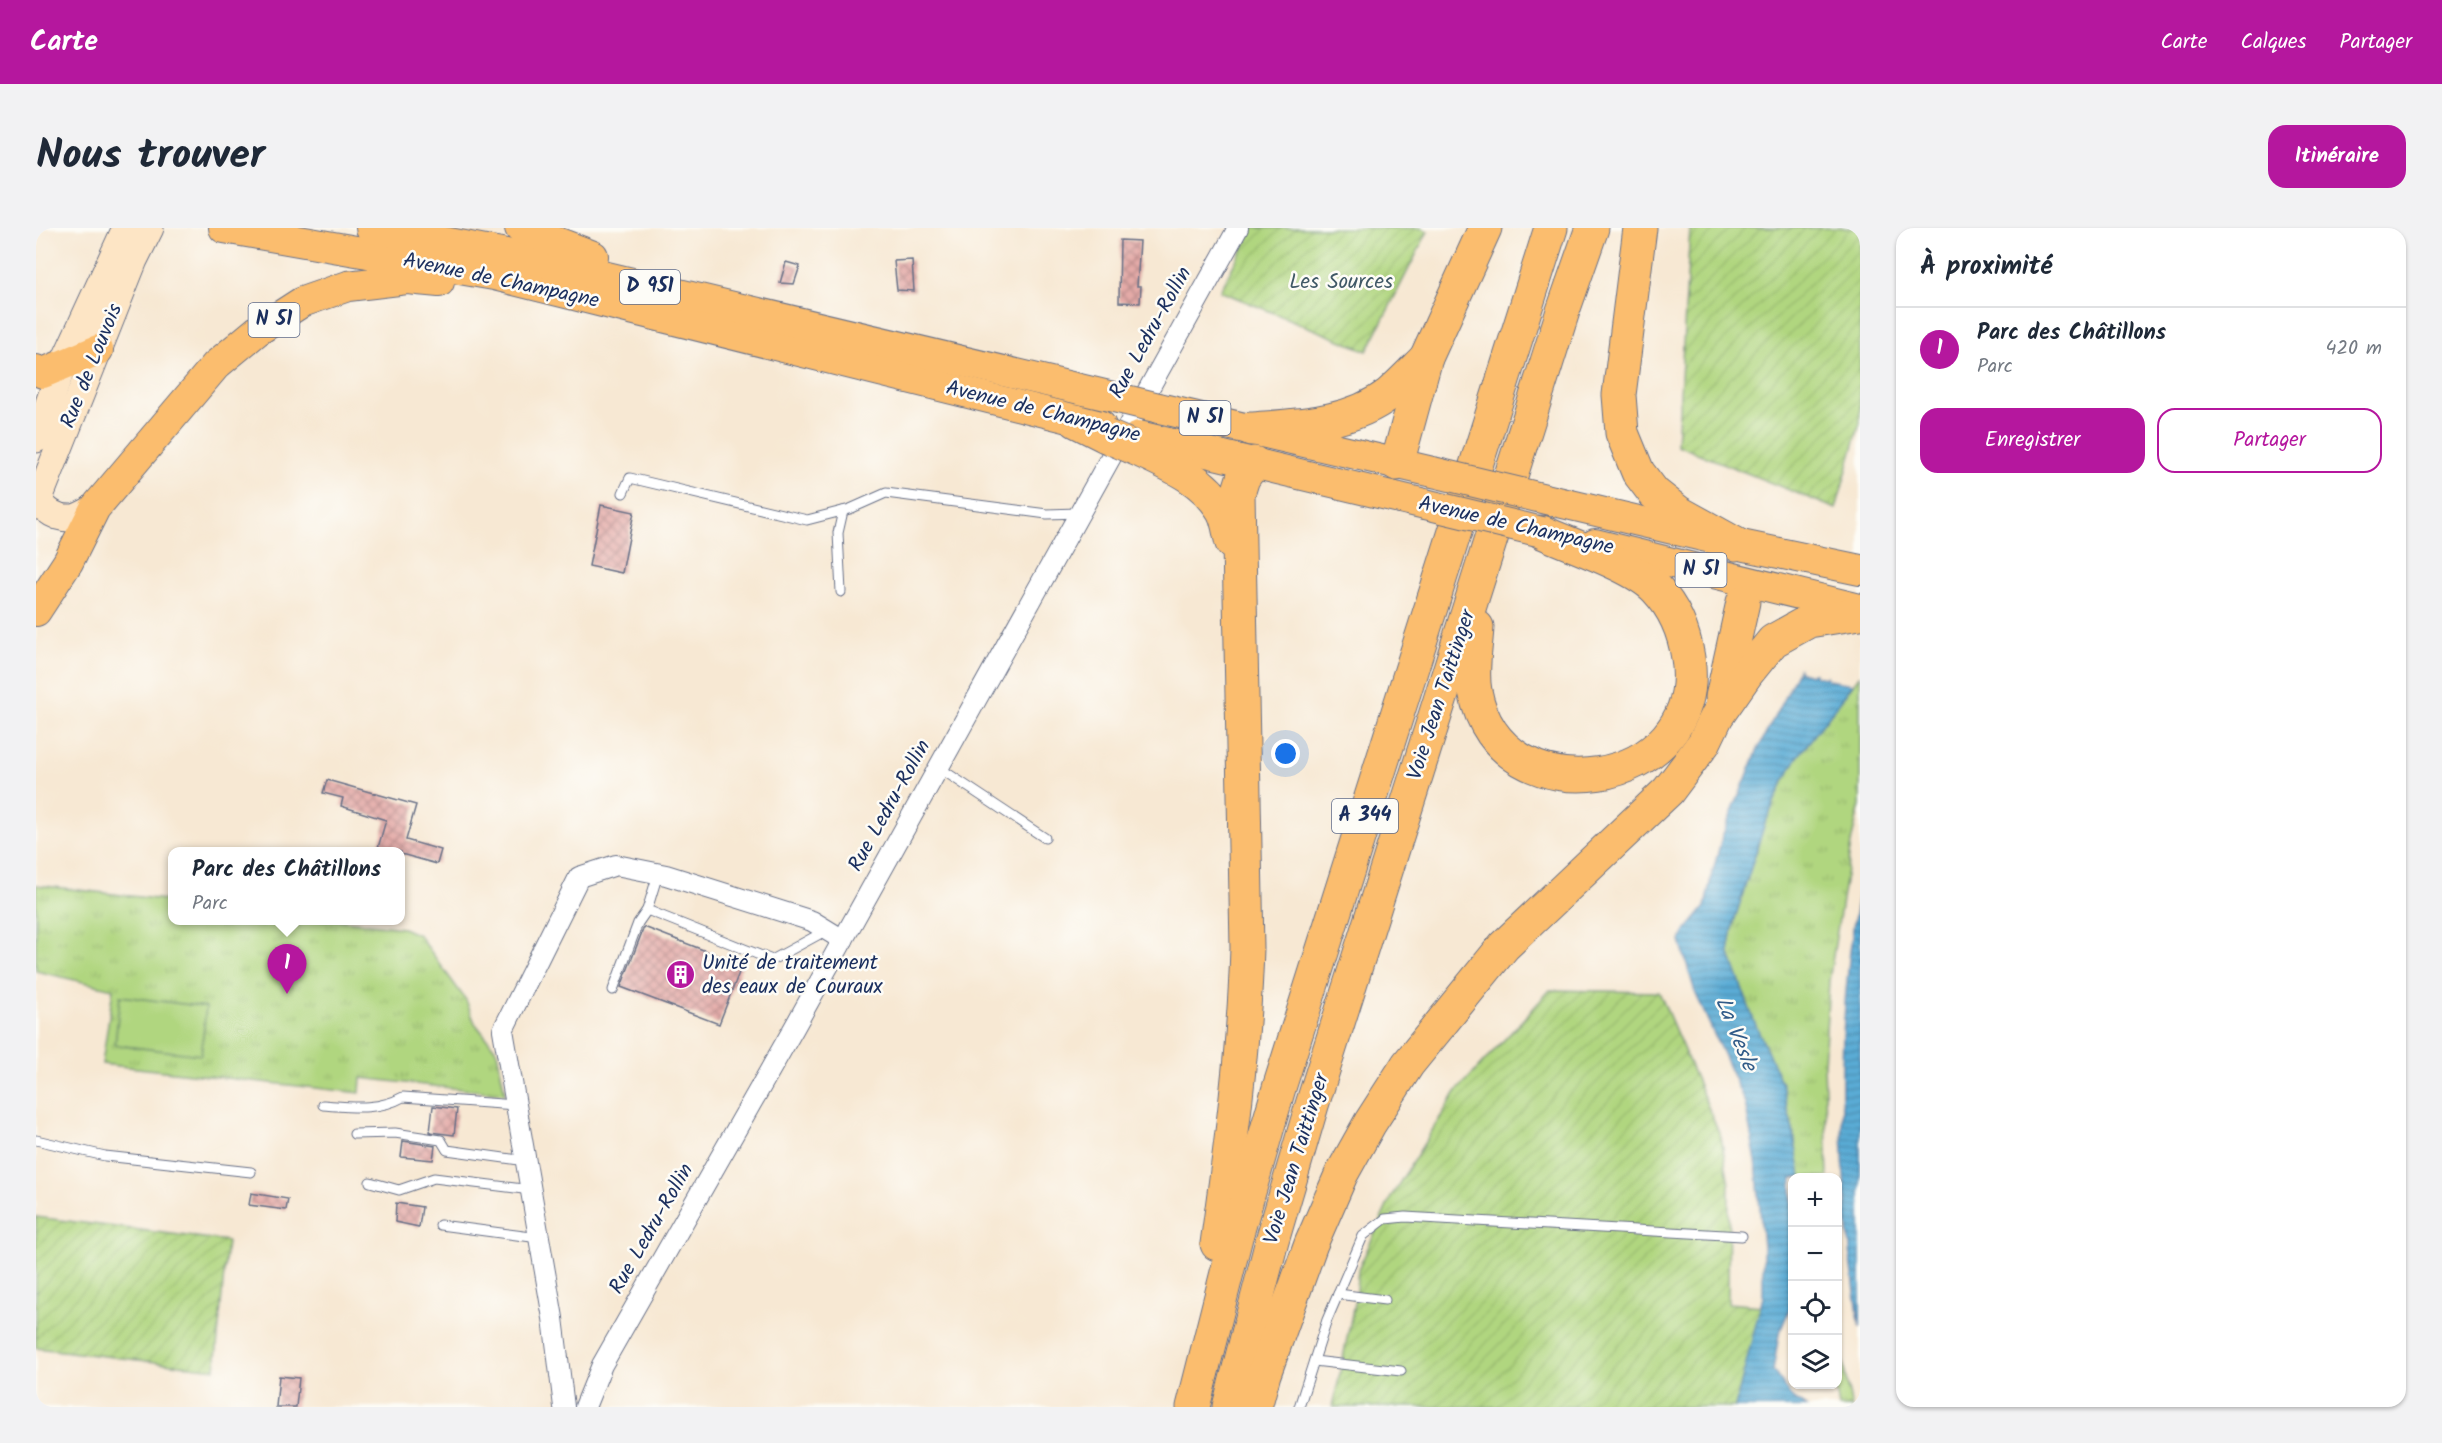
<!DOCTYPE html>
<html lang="fr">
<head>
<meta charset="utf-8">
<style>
  body { margin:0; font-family:Kalam,sans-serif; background:#f2f2f3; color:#1f2937 }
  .controls { position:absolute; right:18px; bottom:18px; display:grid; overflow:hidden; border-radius:12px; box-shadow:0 2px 4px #0004 }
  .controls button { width:54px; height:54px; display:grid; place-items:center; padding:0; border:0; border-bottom:2px solid #e0e1e3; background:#fff; color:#1f2937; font:30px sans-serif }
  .you { position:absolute; left:1250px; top:526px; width:21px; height:21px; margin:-15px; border:4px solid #fff; border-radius:50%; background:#1a73e8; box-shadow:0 0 0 9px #1a73e833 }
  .badge { display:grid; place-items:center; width:39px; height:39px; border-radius:50%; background:#b5179e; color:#fff; font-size:20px; font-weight:700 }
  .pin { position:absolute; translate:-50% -50px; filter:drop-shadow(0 2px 3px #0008) }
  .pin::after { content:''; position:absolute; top:32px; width:21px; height:18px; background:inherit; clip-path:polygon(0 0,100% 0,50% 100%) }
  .popup { position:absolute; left:132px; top:619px; width:237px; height:78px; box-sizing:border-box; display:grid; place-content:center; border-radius:12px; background:#fff; filter:drop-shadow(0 2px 4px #0005); font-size:20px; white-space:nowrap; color:#747a83 }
  .popup b { font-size:22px; color:#1f2937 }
  .popup::after { content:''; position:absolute; left:50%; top:100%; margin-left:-12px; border:12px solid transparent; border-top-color:#fff }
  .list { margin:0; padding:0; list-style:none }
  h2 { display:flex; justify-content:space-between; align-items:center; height:78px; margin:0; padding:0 24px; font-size:26px }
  h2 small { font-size:20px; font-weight:400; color:#747a83 }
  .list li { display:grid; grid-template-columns:39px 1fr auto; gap:18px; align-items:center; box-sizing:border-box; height:84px; padding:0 24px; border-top:2px solid #e0e1e3 }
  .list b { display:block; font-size:22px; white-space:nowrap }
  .list p { margin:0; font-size:20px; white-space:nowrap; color:#747a83 }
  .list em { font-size:20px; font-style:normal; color:#747a83 }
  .actions { display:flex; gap:12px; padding:18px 24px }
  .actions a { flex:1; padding:14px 0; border:2px solid #b5179e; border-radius:18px; text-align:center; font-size:21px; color:#b5179e }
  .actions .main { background:#b5179e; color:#fff }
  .icon { flex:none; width:33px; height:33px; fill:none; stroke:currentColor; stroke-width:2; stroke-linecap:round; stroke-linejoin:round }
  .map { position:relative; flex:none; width:1824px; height:1179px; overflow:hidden; border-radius:18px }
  header { display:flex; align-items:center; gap:36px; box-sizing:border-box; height:84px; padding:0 30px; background:#b5179e; color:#fff }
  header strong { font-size:28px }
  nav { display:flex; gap:33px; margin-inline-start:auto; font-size:21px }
  .intro { display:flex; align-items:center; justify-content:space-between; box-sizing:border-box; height:144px; padding:0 36px }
  h1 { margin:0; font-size:42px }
  .button { padding:15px 27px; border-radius:18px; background:#b5179e; color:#fff; font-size:21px; font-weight:700 }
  main { display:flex; gap:36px; padding:0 36px }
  aside { flex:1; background:#fff; border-radius:18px; box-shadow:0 2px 4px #0004 }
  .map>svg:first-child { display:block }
</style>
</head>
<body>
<header>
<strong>Carte</strong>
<nav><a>Carte</a><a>Calques</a><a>Partager</a></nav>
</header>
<div class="intro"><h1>Nous trouver</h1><a class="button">Itinéraire</a></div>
<main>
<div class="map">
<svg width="1824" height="1179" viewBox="0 0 1824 1179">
  <defs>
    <pattern id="park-tufts" width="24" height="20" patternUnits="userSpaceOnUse" patternTransform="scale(1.5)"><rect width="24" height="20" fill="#b0d67f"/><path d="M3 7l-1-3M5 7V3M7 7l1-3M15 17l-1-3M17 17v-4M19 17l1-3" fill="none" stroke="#97b870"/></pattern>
    <pattern id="garden-furrows" width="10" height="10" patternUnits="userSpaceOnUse" patternTransform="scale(1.5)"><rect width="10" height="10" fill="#b0d67f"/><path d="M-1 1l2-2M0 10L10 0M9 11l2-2" fill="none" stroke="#97b870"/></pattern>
    <pattern id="water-rules" width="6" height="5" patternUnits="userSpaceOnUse" patternTransform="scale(1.5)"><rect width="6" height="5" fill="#5aacd5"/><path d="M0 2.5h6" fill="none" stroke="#4a8cb0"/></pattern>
    <pattern id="building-cross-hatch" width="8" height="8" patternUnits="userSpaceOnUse" patternTransform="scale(1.5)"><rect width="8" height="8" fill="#e4aaa7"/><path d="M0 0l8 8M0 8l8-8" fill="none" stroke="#b88b8b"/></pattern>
  </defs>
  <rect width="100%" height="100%" fill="#fdfcf7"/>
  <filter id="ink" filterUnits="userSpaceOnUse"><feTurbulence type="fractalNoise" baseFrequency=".0167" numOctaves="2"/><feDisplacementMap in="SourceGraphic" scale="12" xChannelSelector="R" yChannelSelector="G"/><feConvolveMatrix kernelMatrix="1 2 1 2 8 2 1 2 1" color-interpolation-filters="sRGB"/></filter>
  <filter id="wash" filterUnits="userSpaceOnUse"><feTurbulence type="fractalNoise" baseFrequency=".008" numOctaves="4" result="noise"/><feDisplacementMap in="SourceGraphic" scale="24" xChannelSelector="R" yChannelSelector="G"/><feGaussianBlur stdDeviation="1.35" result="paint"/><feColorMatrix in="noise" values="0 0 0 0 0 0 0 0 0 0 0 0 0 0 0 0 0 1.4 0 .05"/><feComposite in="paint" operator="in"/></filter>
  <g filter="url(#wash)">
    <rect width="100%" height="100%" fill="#f7e8d3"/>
    <g fill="url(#park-tufts)" stroke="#66826e" stroke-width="1.5">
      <polygon points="1824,447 1824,577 1816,610 1793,753 1788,836 1792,949 1765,949 1758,907 1746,856 1718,793 1693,724 1698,694 1728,598 1746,557 1761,530"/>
      <polygon points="0,657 137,673 137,692 302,692 367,700 383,707 430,772 439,795 461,823 469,866 325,850 324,865 66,836 77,761 0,743"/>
      <polygon points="1802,1109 1815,1176 1816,1179 1803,1179 1799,1157 1802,1156"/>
    </g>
    <g fill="url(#garden-furrows)" stroke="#66826e" stroke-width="1.5">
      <polygon points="1217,0 1385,0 1392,3 1331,123 1184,63"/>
      <polygon points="1654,0 1824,0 1824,195 1800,281 1641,217"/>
      <polygon points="1514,762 1623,764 1685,909 1693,956 1692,1075 1725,1078 1699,1179 1297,1179 1319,1071 1322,1042 1356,967 1420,864"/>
      <polygon points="0,989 191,1013 179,1141 0,1120"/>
    </g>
    <polygon fill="#b0d67f" stroke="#66826e" stroke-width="1.5" points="84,768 170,779 165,827 79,817"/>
    <g fill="url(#water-rules)" stroke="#3a6e9a" stroke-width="1.5">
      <polygon points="1763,441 1764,444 1775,447 1776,445 1779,445 1779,448 1789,450 1790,448 1792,452 1817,456 1761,530 1746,557 1728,598 1698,694 1693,724 1718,793 1746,856 1758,907 1765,949 1756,950 1756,1075 1743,1106 1737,1143 1757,1171 1770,1179 1699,1179 1727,1068 1727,1019 1720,933 1709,875 1659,764 1644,713 1650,702 1669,679 1675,650 1687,606 1723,519"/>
      <path d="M1824,657V1100C1802,953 1797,804 1824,657Z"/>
    </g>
    <g id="blocks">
      <g fill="url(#building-cross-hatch)">
        <polygon points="1084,12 1104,13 1101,58 1105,58 1104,75 1083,74"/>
        <polygon points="876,32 878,63 861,62 858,33"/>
        <polygon points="750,34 764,38 758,56 744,55"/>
        <polygon points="565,277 598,284 586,345 553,338"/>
        <polygon points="291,552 380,577 370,612 405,622 401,636 365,626 365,624 342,620 350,592 305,578 307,570 287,565"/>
        <polygon points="608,699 706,737 683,796 585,759"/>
        <polygon points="397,878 421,881 418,907 394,904"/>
        <polygon points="367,913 399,918 397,932 365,929"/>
        <polygon points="215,965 252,971 250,982 213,977"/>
        <polygon points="360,975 386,979 383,999 359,994"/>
        <polygon points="243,1148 263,1150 260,1179 240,1179"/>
      </g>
    </g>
  </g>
  <g filter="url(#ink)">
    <use href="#blocks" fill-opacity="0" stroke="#687087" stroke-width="1.5"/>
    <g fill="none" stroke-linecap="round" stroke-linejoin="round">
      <defs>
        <g id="lane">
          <polyline points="587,265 594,250 771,292 814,281 850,265 1011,286 1042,285"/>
          <polyline points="805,364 802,305 807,283"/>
          <polyline points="902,539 1009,610"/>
          <polyline points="622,646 611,682 736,732 791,702"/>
          <polyline points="577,762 602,695 611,682"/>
          <path d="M287,877C315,879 342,883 367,869L480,877"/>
          <polyline points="318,906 359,905 405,912 411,922 490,933"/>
          <polyline points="0,912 69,928 215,944"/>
          <polyline points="334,954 363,962 398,950 495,962"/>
          <polyline points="404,997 503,1010"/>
          <polyline points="1302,1066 1349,1072"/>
          <polyline points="1278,1133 1365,1143"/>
          <polyline points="1263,1179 1291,1092 1327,1008 1349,991 1369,989 1706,1008"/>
        </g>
        <g id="street">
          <polyline points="528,1179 517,1090 467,802 543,649 580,637 630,647 776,693 807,712"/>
          <polyline points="549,1179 566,1137 758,800 1202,0"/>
        </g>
        <g id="secondary">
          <polyline points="0,211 26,139 90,0"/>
          <path d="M0,260C3,279 16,291 37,290C44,289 53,283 59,280"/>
          <polyline points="0,278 98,32 114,0"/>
        </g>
        <g id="primary">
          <polyline points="188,0 458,47 1065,198"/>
          <polyline points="335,0 491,30 1090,172"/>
          <polyline points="484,0 557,28"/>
          <polyline points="0,142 7,145 62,122"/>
          <polyline points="1123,180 1397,244"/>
          <polyline points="1103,208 1389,276"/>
          <polyline points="1518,273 1700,316 1824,342"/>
          <polyline points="1559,316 1824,381"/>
          <polyline points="0,383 32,334 59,280 180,137 221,103 266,74 312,58 371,51 403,54"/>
        </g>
        <g id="highway">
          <polyline points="1604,0 1583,167 1586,205 1602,244 1618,265 1642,284 1700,316"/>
          <polyline points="1040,193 1070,208"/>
          <path d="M1215,201C1262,197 1314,196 1353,166C1366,155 1378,142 1390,130"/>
          <path d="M1096,219C1130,235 1167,249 1187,283C1192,292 1193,305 1196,315"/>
          <polyline points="1361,236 1390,130 1449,0"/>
          <path d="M1441,399C1440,420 1435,442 1439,463C1464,595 1672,562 1652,430C1648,403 1639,381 1620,361C1600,339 1535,317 1506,304"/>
          <polyline points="1686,469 1707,374"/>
          <path d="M1181,1016C1195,917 1208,820 1211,720L1202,266L1207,250L1218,235"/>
          <polyline points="1157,1179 1200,1009 1243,860 1515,0"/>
          <polyline points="1193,1179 1236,1013 1276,877 1527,83 1556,0"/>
          <polyline points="1219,1179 1228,1146 1275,1016 1305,947 1334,895 1372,836 1468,718 1632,563 1668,515 1681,488 1711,445 1737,413 1773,393 1824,385"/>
        </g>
      </defs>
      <use href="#lane" stroke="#687087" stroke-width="11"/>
      <use href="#street" stroke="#687087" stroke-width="22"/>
      <use href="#secondary" stroke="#687087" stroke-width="29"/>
      <use href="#primary" stroke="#687087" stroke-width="32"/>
      <use href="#highway" stroke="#687087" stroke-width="35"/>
      <use href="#lane" stroke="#fff" stroke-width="9"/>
      <use href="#street" stroke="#fff" stroke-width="20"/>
      <use href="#secondary" stroke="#fde5c5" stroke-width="27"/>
      <use href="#primary" stroke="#fbbd6e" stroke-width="30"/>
      <use href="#highway" stroke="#fbbd6e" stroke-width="33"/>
      <defs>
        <g id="primary-bridge">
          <polyline points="1090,172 1123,180"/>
          <polyline points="1397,244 1518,273"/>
          <polyline points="1389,276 1506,304"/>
        </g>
        <polyline id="highway-bridge" points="1070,208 1096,219"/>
      </defs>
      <use href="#primary-bridge" stroke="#687087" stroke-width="32" stroke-linecap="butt"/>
      <use href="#highway-bridge" stroke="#687087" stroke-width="35" stroke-linecap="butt"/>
      <use href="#primary-bridge" stroke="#fbbd6e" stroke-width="30"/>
      <use href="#highway-bridge" stroke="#fbbd6e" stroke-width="33"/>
    </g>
  </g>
  <defs>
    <symbol id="building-disc" viewBox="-11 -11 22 22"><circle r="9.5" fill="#b5179e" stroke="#fdfcf7"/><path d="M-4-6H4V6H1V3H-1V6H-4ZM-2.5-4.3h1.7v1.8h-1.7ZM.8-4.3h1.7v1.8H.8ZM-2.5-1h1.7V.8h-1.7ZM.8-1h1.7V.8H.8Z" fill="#fff"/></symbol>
  </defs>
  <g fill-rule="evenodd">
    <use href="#building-disc" x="628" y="730" width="33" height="33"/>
  </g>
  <g text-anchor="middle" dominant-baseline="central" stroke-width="5" stroke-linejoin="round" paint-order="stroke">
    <g fill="#fdfcf7" stroke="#5f6c8c" stroke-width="1.5">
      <rect x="584" y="42" width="60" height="34" rx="4.5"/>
      <rect x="212.5" y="75" width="51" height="34" rx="4.5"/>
      <rect x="1143.5" y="173" width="51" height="34" rx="4.5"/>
      <rect x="1639.5" y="325" width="51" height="34" rx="4.5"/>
      <rect x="1296" y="571" width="66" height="34" rx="4.5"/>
    </g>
    <g font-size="20" font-weight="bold" fill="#1b2f5e">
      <text x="614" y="59">D 951</text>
      <text x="238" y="92">N 51</text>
      <text x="1169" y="190">N 51</text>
      <text x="1665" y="342">N 51</text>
      <text x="1329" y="588">A 344</text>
    </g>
    <g font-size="21" fill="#1b2f5e" stroke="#fdfcf7">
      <text transform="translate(465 53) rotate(12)">Avenue de Champagne</text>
      <text transform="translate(1115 105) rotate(-61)">Rue Ledru-Rollin</text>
      <text transform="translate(56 138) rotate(-68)">Rue de Louvois</text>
      <text transform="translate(1007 184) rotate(14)">Avenue de Champagne</text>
      <text transform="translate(1480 298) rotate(13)">Avenue de Champagne</text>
      <text transform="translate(1406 467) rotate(-72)">Voie Jean Taittinger</text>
      <text transform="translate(854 578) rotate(-61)">Rue Ledru-Rollin</text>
      <text transform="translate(1261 931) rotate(-73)">Voie Jean Taittinger</text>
      <text transform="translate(616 1001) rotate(-60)">Rue Ledru-Rollin</text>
    </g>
    <g font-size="21" fill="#405966" stroke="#fdfcf7">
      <text x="1305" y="54">Les Sources</text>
    </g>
    <g font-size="21" fill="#1b2f5e" stroke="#fdfcf7" text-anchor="start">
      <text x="666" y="735">Unité de traitement<tspan x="666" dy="24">des eaux de Couraux</tspan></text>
    </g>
    <g font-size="22" font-style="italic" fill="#315b88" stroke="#fdfcf7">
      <text transform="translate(1699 806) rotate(68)">La Vesle</text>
    </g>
  </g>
</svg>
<div class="controls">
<button>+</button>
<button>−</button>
<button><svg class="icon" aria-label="locate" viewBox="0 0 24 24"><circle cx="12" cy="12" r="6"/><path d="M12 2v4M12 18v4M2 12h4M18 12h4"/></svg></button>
<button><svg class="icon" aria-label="layers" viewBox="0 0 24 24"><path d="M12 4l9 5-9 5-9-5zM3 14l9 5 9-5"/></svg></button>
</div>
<div class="you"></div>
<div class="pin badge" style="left:251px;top:766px">1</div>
<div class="popup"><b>Parc des Châtillons</b>Parc</div>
</div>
<aside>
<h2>À proximité<small></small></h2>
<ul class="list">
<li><span class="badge">1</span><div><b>Parc des Châtillons</b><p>Parc</p></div><em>420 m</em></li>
</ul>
<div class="actions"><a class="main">Enregistrer</a><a>Partager</a></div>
</aside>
</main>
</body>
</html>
